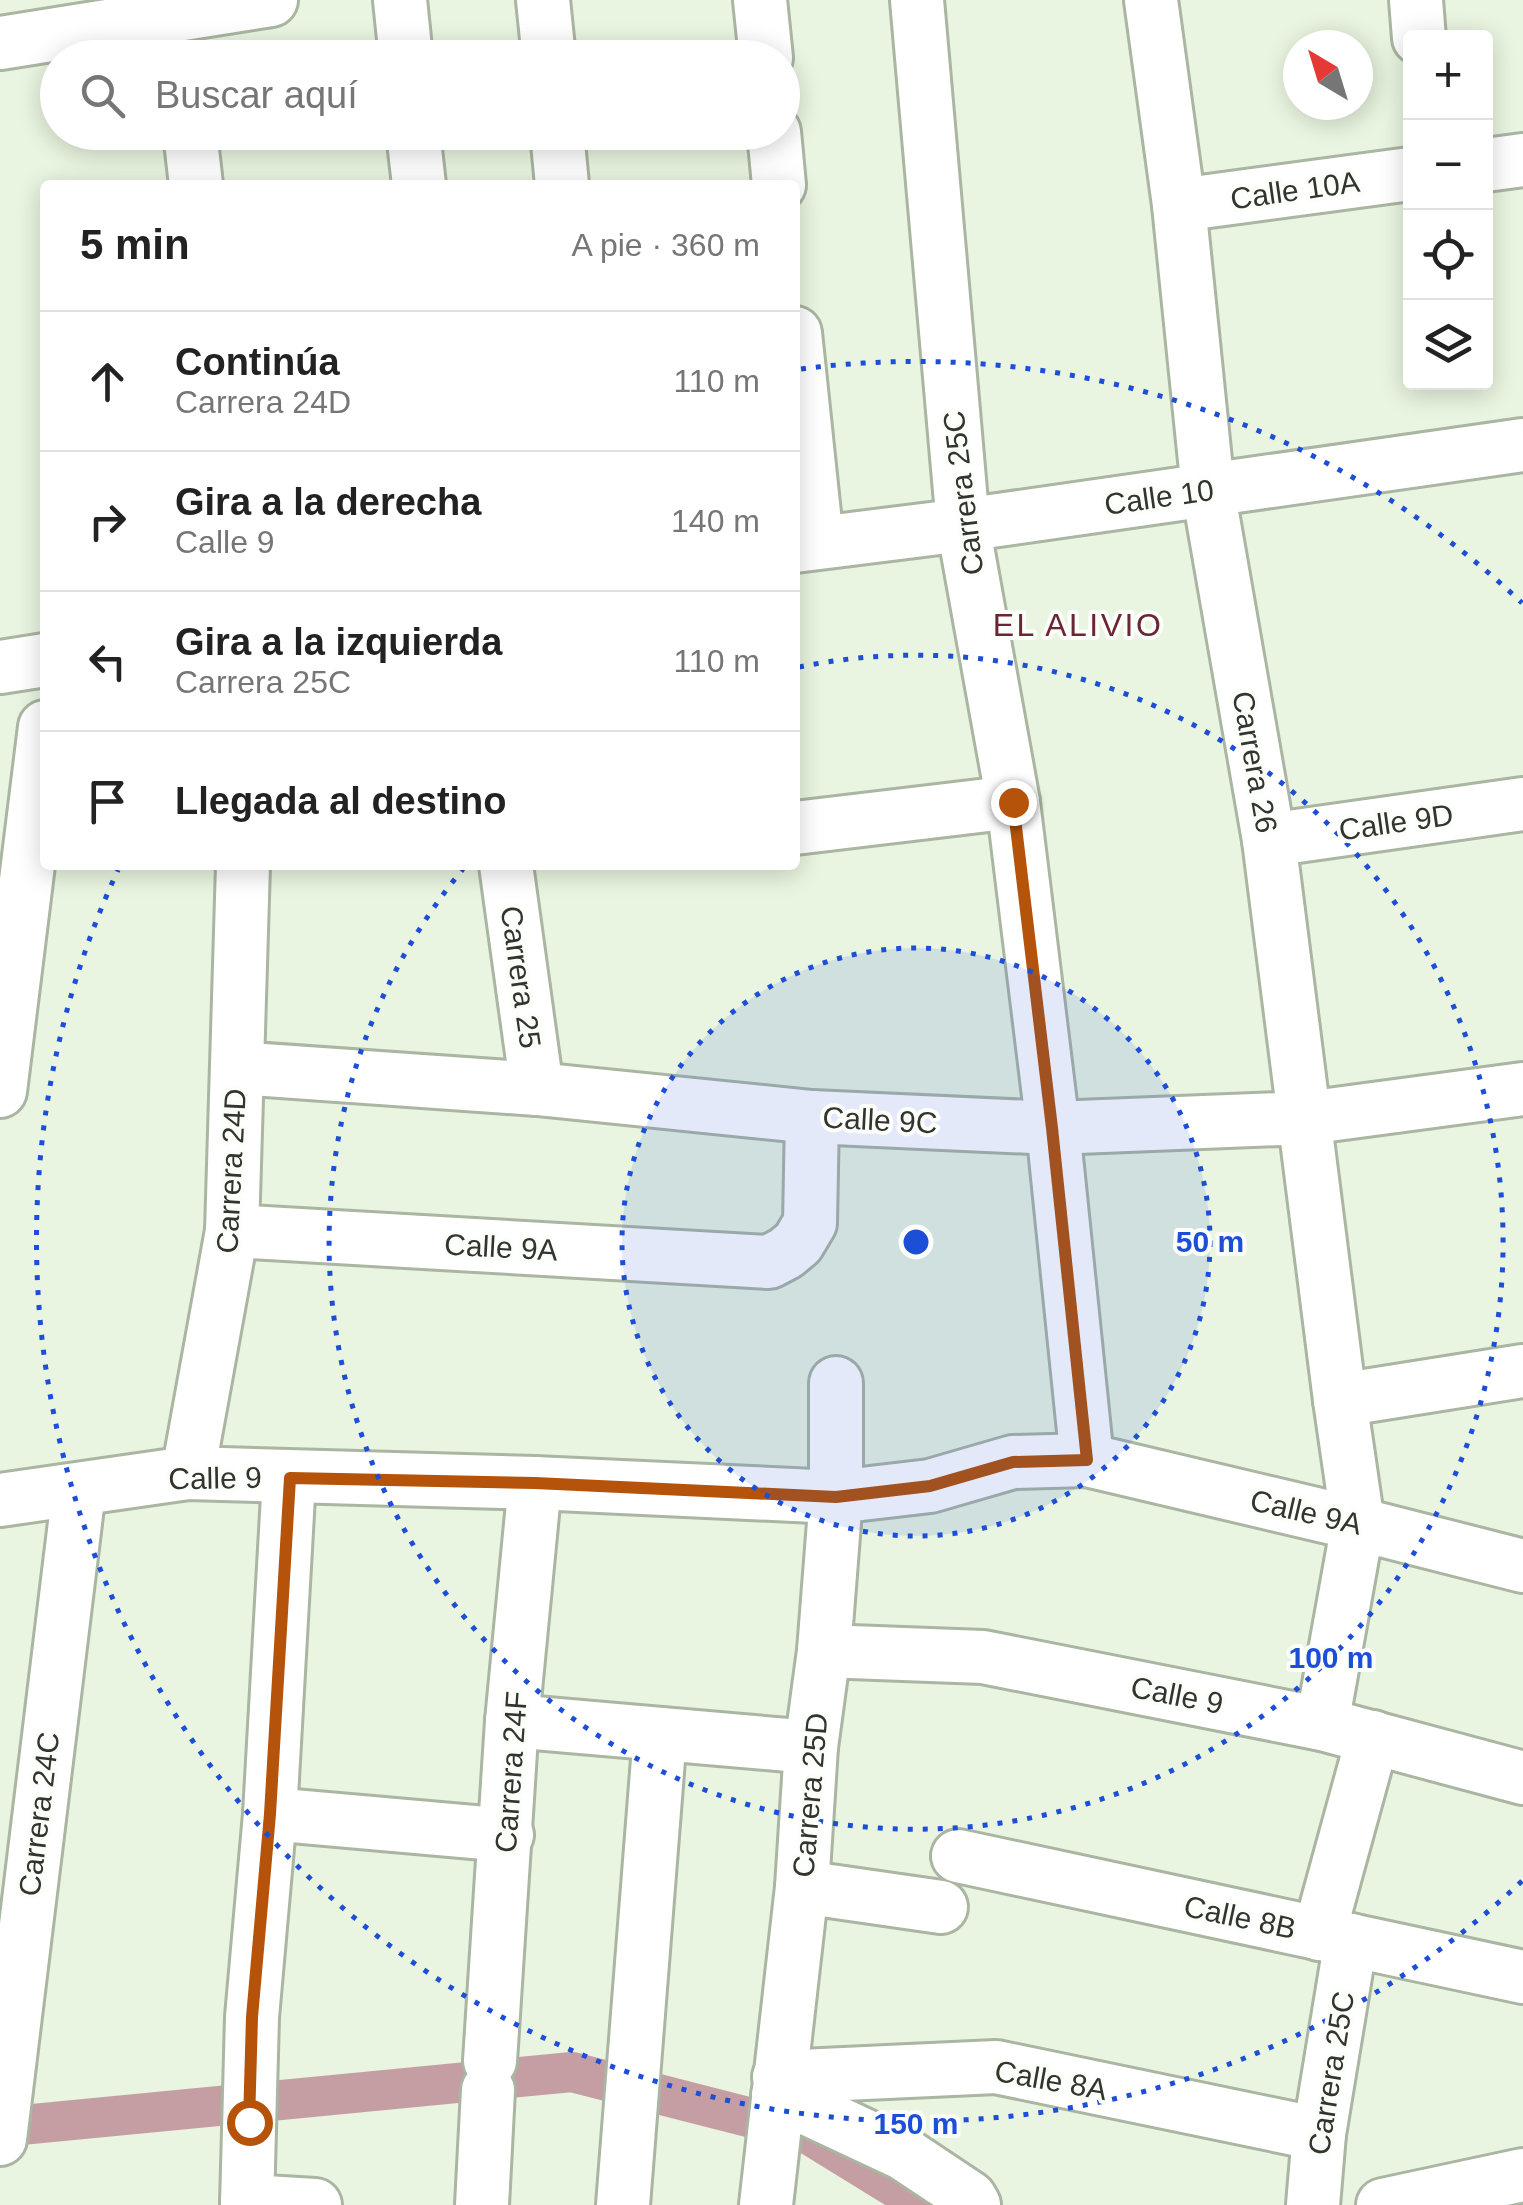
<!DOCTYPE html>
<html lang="es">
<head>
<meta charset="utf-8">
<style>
  body { margin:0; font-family:Arial,sans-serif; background:#f6f6f6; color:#222 }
  .controls { position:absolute; right:30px; top:30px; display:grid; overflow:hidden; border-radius:10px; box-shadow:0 5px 25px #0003 }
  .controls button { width:90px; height:90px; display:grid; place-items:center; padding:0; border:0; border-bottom:2px solid #e0e0e0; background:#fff; color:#222; font:50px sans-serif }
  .compass { position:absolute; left:1283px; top:30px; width:90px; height:90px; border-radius:50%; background:#fff; box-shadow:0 5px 25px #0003; rotate:322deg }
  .stop { position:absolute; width:30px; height:30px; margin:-22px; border:8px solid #b45309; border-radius:50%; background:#fff }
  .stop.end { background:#b45309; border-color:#fff; box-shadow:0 2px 10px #0008 }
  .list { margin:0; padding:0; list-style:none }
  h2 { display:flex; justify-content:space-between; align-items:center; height:130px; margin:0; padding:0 40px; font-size:42px }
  h2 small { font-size:32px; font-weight:400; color:#767676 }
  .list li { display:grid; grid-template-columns:65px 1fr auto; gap:30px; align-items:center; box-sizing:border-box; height:140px; padding:0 40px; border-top:2px solid #e0e0e0 }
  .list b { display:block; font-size:38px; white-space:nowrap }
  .list p { margin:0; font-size:32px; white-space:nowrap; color:#767676 }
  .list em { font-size:32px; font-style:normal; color:#767676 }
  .icon { flex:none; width:55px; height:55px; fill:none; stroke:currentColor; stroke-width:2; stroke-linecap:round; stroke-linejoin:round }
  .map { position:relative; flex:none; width:1523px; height:2205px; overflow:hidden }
  .search { position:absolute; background:#fff; box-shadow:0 5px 25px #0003; left:40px; top:40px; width:760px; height:110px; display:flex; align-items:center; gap:25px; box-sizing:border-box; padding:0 35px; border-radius:55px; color:#767676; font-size:38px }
  .panel { position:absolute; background:#fff; box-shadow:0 5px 25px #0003; left:40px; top:180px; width:760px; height:690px; border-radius:10px }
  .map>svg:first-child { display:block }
</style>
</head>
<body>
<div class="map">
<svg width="1523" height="2205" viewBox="0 0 1523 2205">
  <rect width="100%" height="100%" fill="#e9f5e0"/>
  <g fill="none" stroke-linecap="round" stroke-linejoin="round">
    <polyline stroke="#c49ea2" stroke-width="40" points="0,2127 572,2072 803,2131 907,2195 918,2205"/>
    <defs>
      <g id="minor">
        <polyline points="400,0 406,58"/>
        <polyline points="543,0 549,58"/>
        <polyline points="760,0 766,58"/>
        <polyline points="917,0 963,525 1013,802 1053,1128 1087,1460"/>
        <polyline points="1151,0 1179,205 1208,490 1269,840 1340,1400 1358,1524 1322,1724"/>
        <polyline points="1416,0 1419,38"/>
        <polyline points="0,43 271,0"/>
        <polyline points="190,132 196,185"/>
        <polyline points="413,132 419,185"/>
        <polyline points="557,132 562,185"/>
        <polyline points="774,132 779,185"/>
        <polyline points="1486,165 1523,160"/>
        <polyline points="1179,205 1410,174"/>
        <polyline points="795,333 817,542"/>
        <polyline points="795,546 963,525 1523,445"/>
        <polyline points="0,667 45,660"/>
        <polyline points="795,828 1013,802"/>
        <polyline points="1269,840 1523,804"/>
        <polyline points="506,865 537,1089"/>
        <polyline points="237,1068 537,1089 812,1117 1053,1128 1306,1118 1523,1089"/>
        <polyline points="0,1091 45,727"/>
        <polyline points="232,1231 769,1262 786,1253 798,1243 810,1223 812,1117"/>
        <polyline points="1340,1400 1523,1371"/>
        <polyline points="188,1473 232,1231 243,865"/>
        <polyline points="0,1500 188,1473 535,1483 836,1497 930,1486 1013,1462 1087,1460 1358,1524 1523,1566"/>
        <polyline points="824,1651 983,1657 1322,1724 1523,1778"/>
        <polyline points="512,1721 811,1747"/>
        <polyline points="270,1814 507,1835"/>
        <polyline points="958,1856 1523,1977"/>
        <polyline points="802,1887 941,1907"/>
        <polyline points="1319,1934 1373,1737"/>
        <polyline points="490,2061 512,1721 535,1483"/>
        <polyline points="779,2077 996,2067 1319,2134"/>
        <polyline points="778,2095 904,2154 970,2198 974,2205"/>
        <polyline points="0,2139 79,1490"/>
        <polyline points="247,2201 315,2205"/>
        <polyline points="247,2205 252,2017 270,1814 289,1478"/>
        <polyline points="482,2205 488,2090"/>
        <polyline points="623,2205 660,1734"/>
        <polyline points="766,2205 802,1887 811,1747 824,1651 836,1497 836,1383"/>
        <polyline points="1313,2205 1319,2134 1351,1940"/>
        <polyline points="1383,2205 1523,2175"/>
      </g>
    </defs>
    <use href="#minor" stroke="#aab5a2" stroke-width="58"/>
    <use href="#minor" stroke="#fff" stroke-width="52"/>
  </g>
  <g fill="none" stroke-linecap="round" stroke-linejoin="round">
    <polyline stroke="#b45309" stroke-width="12" points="249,2122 252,2017 270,1814 290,1478 535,1483 836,1497 930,1486 1013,1462 1087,1460 1052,1128 1013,802"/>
  </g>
  <circle cx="916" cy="1242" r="294" fill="#1d4ed8" fill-opacity=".12"/>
  <g fill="none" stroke="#1d4ed8" stroke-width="5" stroke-dasharray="5 10">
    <circle cx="916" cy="1242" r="294"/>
    <path d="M799 667A587 587 0 1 1 463 869"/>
    <path d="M1522 1881A881 881 0 0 1 118 870M801 369A881 881 0 0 1 1522 603"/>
  </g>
  <g text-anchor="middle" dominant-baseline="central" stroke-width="8" stroke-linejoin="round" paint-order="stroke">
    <g font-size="30" fill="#30352d" stroke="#fcfefa">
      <text transform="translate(1295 190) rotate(-8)">Calle 10A</text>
      <text transform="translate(963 493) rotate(-97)">Carrera 25C</text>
      <text transform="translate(1159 497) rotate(-8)">Calle 10</text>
      <text transform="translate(1255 762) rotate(80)">Carrera 26</text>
      <text transform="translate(1396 822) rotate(-8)">Calle 9D</text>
      <text transform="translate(521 977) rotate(82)">Carrera 25</text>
      <text transform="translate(880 1120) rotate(3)">Calle 9C</text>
      <text transform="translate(231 1171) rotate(-87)">Carrera 24D</text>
      <text transform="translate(501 1247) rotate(3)">Calle 9A</text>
      <text transform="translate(215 1478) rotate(-1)">Calle 9</text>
      <text transform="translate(1306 1512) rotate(13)">Calle 9A</text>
      <text transform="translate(1177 1695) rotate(11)">Calle 9</text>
      <text transform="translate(511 1772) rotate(-86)">Carrera 24F</text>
      <text transform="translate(810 1795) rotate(-85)">Carrera 25D</text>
      <text transform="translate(39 1814) rotate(-83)">Carrera 24C</text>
      <text transform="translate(1240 1917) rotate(12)">Calle 8B</text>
      <text transform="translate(1331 2073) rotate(-81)">Carrera 25C</text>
      <text transform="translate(1051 2080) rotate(10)">Calle 8A</text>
    </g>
    <g font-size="32" letter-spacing="2.5" fill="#6b2634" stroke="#fcfefa">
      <text x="1078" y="625">EL ALIVIO</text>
    </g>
  </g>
  <circle cx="916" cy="1242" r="15" fill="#1d4ed8" stroke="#fcfefa" stroke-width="5"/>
  <g font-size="30" text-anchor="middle" font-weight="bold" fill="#1d4ed8" stroke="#fcfefa" stroke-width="8" stroke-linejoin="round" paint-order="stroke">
    <text x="1210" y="1252">50 m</text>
    <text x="1331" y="1668">100 m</text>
    <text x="916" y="2134">150 m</text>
  </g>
</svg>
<div class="controls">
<button>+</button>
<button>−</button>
<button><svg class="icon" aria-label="locate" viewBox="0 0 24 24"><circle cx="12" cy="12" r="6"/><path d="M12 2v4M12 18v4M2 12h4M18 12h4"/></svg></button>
<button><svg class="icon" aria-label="layers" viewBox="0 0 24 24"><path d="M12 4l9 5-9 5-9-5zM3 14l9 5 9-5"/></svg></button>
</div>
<svg class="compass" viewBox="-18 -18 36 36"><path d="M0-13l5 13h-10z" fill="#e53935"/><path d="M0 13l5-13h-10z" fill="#767676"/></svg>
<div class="stop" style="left:249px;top:2122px"></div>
<div class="stop end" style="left:1013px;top:802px"></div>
<div class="search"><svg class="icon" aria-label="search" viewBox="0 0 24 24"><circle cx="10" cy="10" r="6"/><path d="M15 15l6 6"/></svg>Buscar aquí</div>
<section class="panel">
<h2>5 min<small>A pie · 360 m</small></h2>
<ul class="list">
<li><svg class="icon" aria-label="ahead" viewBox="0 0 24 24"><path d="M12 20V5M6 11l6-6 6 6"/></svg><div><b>Continúa</b><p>Carrera 24D</p></div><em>110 m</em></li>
<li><svg class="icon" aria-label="right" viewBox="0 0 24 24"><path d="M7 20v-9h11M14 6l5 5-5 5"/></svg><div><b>Gira a la derecha</b><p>Calle 9</p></div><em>140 m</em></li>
<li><svg class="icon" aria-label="left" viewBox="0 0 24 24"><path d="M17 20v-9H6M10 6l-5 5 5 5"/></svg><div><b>Gira a la izquierda</b><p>Carrera 25C</p></div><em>110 m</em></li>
<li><svg class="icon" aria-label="arrive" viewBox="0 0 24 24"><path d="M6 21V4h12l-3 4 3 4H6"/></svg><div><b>Llegada al destino</b></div></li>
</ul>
</section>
</div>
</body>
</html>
